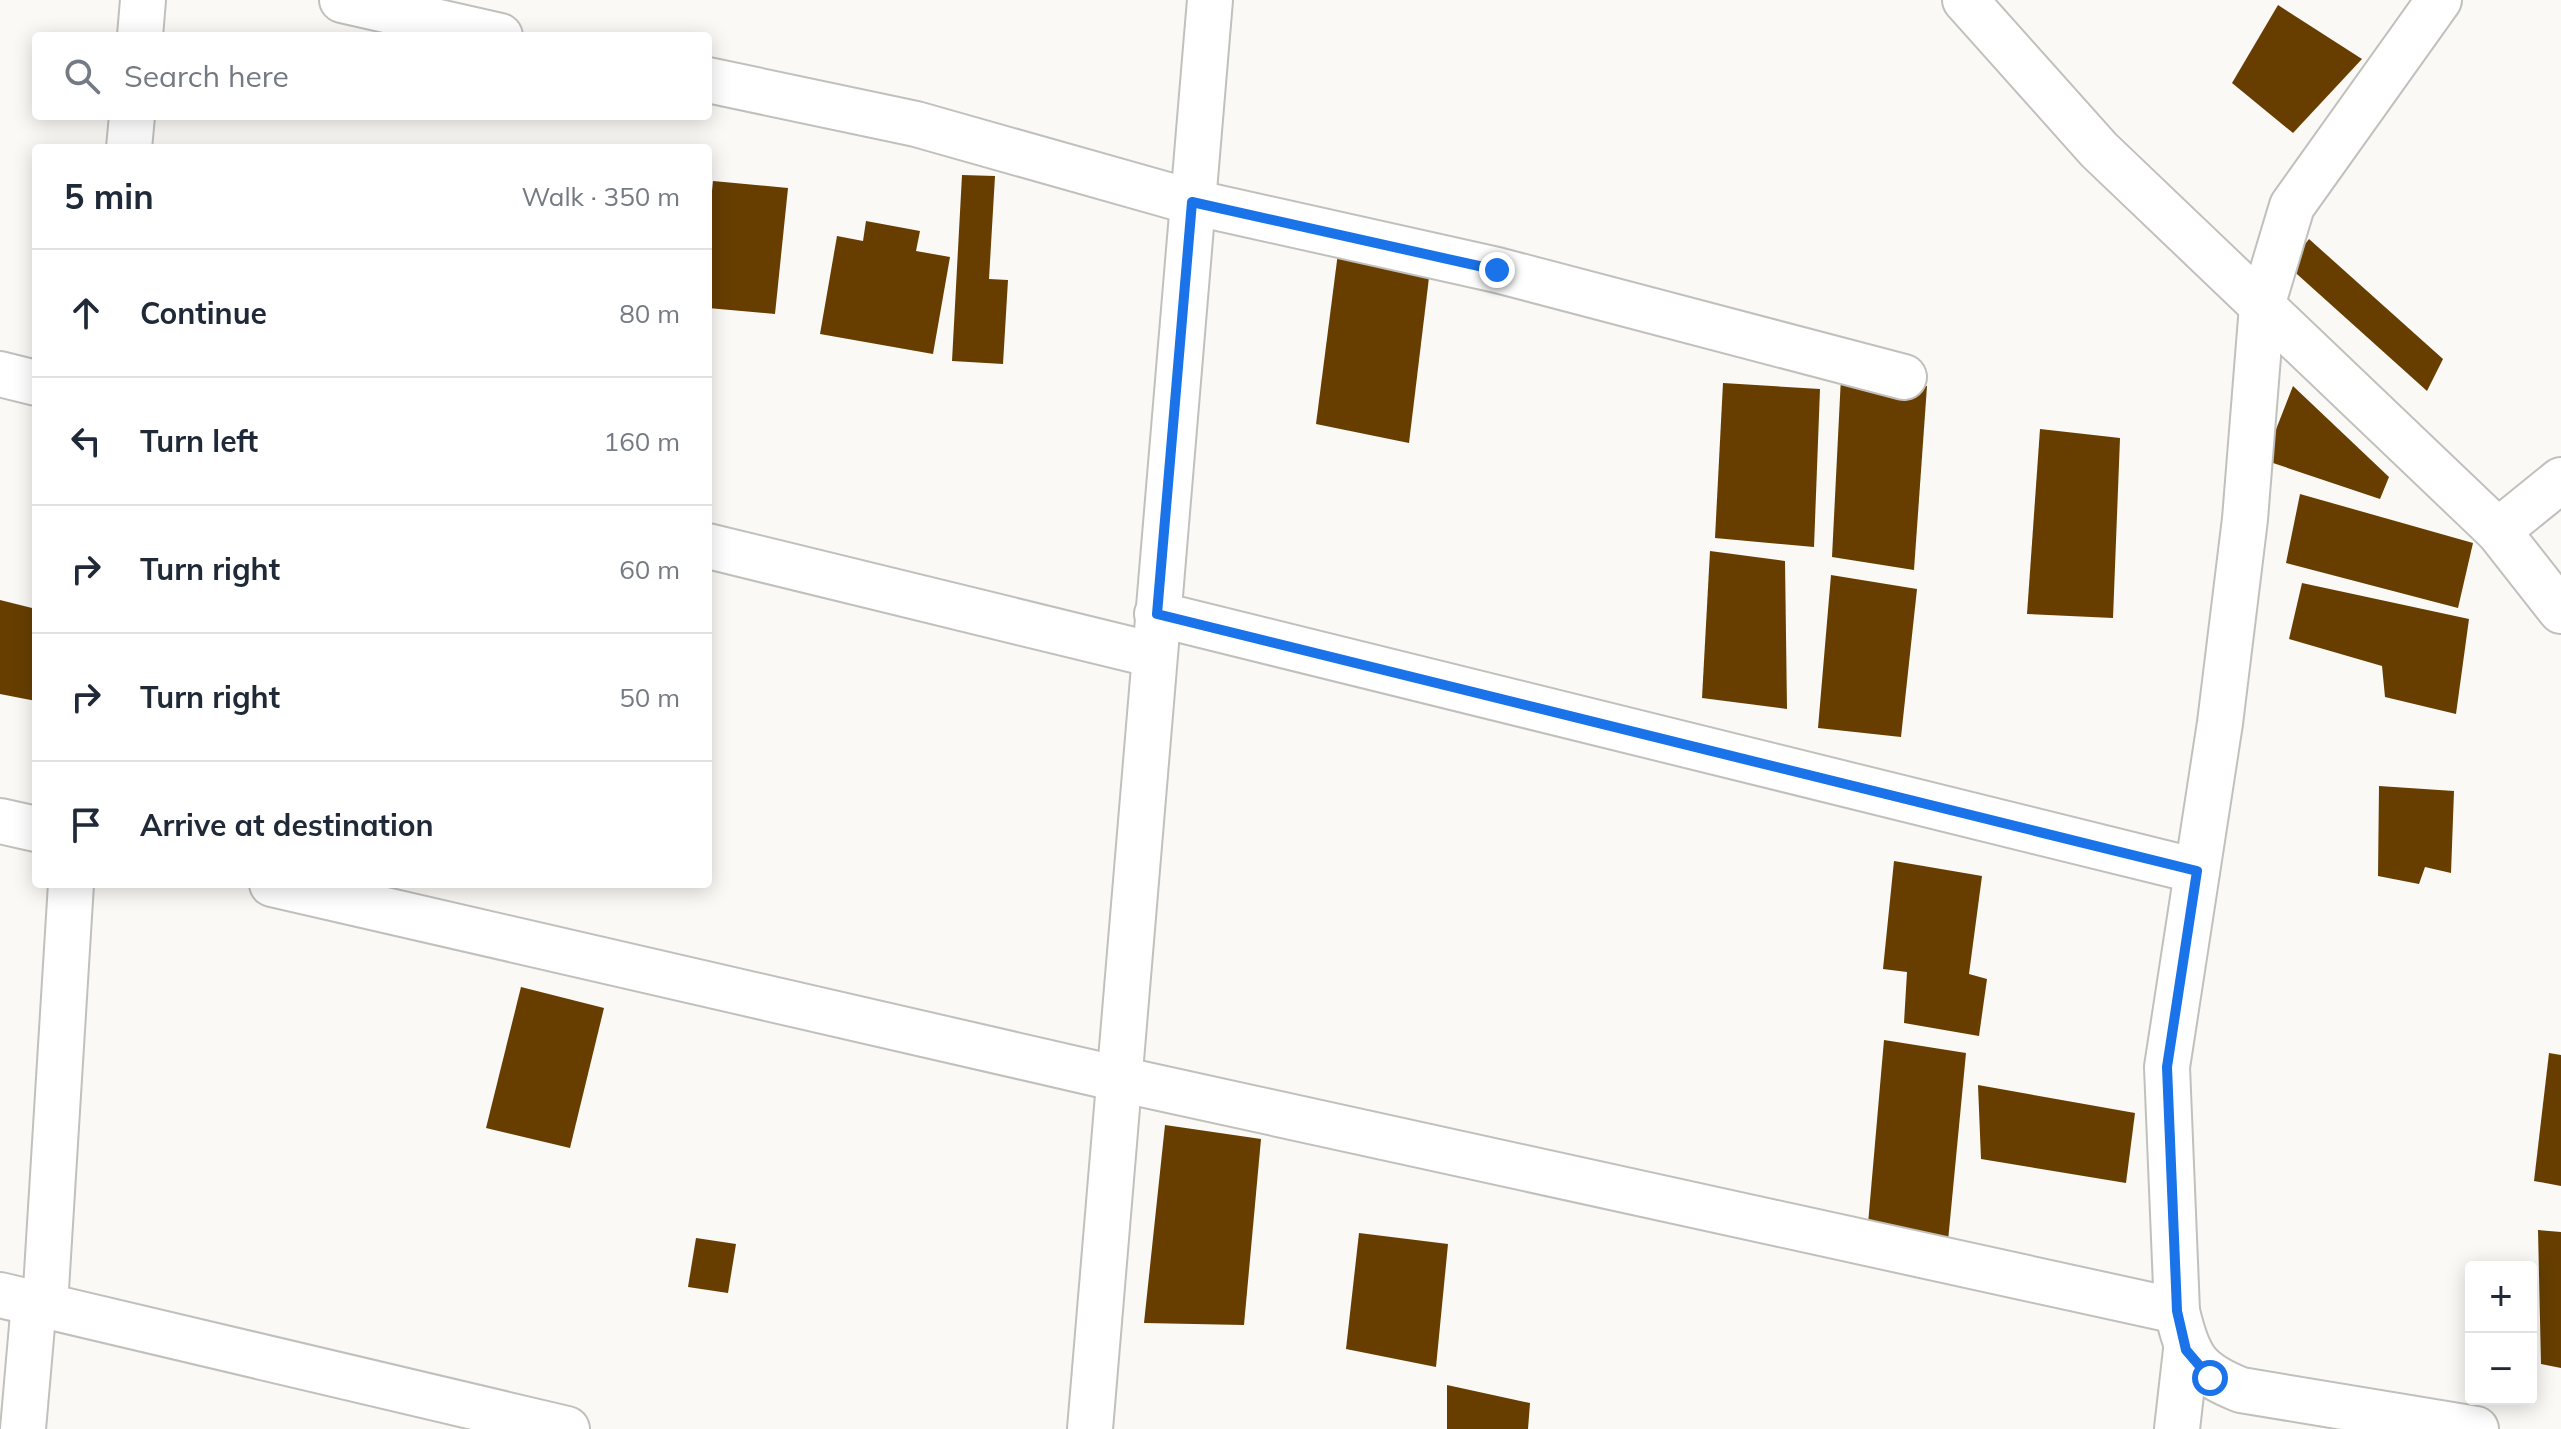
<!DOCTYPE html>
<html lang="en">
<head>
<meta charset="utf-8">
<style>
  body { margin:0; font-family:Mulish,sans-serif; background:#f6f6f7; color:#1f2937 }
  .controls { position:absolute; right:24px; bottom:24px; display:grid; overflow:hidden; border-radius:8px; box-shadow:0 4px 20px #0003 }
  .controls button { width:72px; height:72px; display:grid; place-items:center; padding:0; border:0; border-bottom:2px solid #e0e1e3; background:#fff; color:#1f2937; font:40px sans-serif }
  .stop { position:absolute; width:24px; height:24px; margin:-18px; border:6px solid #1a73e8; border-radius:50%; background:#fff }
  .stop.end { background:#1a73e8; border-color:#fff; box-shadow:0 2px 8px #0008 }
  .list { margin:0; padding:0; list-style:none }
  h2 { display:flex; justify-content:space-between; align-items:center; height:104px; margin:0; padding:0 32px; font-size:34px }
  h2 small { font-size:26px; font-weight:400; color:#747a83 }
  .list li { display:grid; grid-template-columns:52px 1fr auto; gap:24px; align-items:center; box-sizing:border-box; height:128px; padding:0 32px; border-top:2px solid #e0e1e3 }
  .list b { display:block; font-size:30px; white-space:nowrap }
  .list em { font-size:26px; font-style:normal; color:#747a83 }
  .icon { flex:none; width:44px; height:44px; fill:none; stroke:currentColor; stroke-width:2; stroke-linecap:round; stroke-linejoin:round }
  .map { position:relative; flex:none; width:2561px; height:1429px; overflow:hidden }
  .search { position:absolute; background:#fff; box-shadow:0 4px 20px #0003; left:32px; top:32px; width:680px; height:88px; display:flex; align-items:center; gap:20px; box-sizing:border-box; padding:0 28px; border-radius:8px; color:#747a83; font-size:30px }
  .panel { position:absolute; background:#fff; box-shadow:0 4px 20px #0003; left:32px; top:144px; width:680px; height:744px; border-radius:8px }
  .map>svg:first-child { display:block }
</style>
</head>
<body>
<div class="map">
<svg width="2561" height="1429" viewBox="0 0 2561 1429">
  <rect width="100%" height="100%" fill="#faf9f5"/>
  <g fill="#673e00">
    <polygon points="2278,5 2362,59 2293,133 2232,83"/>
    <polygon points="962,175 995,176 989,279 1008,280 1003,364 952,361"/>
    <polygon points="713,181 788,188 775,314 708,308 708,230"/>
    <polygon points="866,221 920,231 916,251 950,257 933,354 820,334 837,236 863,241"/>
    <polygon points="2309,239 2443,359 2427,391 2288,266"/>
    <polygon points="1339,245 1431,261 1409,443 1316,424"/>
    <polygon points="1841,377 1927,386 1914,570 1832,557"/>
    <polygon points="1723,383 1820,389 1814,547 1715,538"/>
    <polygon points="2293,386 2389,477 2380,499 2264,460"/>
    <polygon points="2040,429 2120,438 2113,618 2027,614"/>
    <polygon points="2300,494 2473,543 2458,608 2286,563"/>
    <polygon points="1710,551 1785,561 1787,709 1702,698"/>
    <polygon points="1831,575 1917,589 1901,737 1818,728"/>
    <polygon points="2302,583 2469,619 2456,714 2385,697 2382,666 2289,639"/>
    <polygon points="0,600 36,609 36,701 0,694"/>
    <polygon points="2379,786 2454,791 2451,873 2425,867 2419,884 2378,876"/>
    <polygon points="1894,861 1982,876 1969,974 1987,979 1979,1036 1904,1023 1907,972 1883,969"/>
    <polygon points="521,987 604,1008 570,1148 486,1128"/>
    <polygon points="1884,1040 1966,1053 1948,1241 1868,1224"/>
    <polygon points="2549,1053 2561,1055 2561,1186 2534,1181"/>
    <polygon points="1978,1085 2135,1113 2126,1183 1981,1159"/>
    <polygon points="1165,1125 1261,1139 1244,1325 1144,1323"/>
    <polygon points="2538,1230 2561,1232 2561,1368 2541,1364"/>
    <polygon points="1359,1233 1448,1244 1436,1367 1346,1349"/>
    <polygon points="696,1238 736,1244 728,1293 688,1287"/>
    <polygon points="1447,1385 1530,1403 1528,1429 1447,1429"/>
  </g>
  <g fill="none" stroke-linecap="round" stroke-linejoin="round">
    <defs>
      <g id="street">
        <polyline points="342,0 500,36"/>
        <polyline points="1965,0 2099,150 2498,531 2561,611"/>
        <path d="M2439,0L2292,206L2262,306L2245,519L2220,723L2167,1067L2177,1311C2188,1358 2196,1372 2241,1390L2476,1429"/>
        <polyline points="140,36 143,0"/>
        <polyline points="708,80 916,124 1192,202 1497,270 1904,377"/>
        <polyline points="129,148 132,116"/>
        <polyline points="0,374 36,383"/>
        <polyline points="2498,531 2561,480"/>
        <polyline points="708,546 1154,655"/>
        <polyline points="1157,614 2197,871"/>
        <polyline points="0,821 36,829"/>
        <polyline points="272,884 1119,1079 2177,1311"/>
        <polyline points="0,1295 567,1429"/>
        <polyline points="45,1305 71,884"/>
        <polyline points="23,1429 34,1303"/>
        <polyline points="1090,1429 1210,0"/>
        <polyline points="2177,1429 2186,1350"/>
      </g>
    </defs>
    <use href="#street" stroke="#c1c0bc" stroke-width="48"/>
    <use href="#street" stroke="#fff" stroke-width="44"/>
  </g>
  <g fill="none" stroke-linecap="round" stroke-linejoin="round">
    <polyline stroke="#1a73e8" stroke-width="10" points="1497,270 1192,202 1157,614 2197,871 2167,1067 2177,1311 2186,1350 2210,1378"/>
  </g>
</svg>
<div class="controls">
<button>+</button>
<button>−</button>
</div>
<div class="stop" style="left:2210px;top:1378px"></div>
<div class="stop end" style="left:1497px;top:270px"></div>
<div class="search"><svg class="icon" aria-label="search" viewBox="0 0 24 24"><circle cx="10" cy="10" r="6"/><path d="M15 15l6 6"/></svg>Search here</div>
<section class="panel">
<h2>5 min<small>Walk · 350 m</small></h2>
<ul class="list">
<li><svg class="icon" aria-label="ahead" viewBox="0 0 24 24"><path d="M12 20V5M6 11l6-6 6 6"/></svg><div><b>Continue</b></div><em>80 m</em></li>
<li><svg class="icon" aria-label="left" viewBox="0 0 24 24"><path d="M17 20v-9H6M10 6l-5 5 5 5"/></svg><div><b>Turn left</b></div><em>160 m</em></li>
<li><svg class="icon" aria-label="right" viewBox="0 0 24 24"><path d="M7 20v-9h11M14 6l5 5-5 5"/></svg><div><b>Turn right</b></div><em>60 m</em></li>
<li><svg class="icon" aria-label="right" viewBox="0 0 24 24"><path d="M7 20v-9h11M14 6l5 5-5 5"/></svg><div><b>Turn right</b></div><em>50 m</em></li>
<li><svg class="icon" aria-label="arrive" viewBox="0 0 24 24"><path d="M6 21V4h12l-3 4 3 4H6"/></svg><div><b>Arrive at destination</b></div></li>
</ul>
</section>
</div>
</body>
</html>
